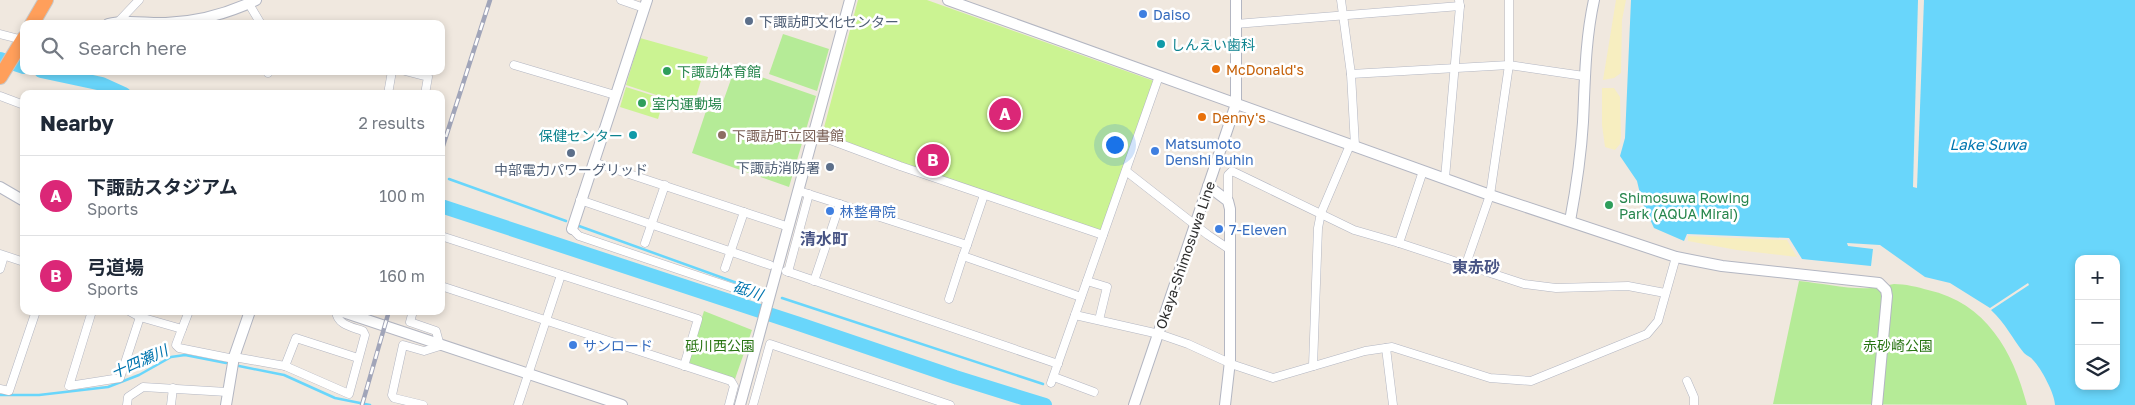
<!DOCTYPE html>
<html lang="en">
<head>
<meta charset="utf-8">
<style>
  body { margin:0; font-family:"Golos Text","Noto Sans JP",sans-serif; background:#f6f6f7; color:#1f2937 }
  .controls { position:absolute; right:15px; bottom:15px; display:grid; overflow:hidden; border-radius:10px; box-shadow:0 2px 8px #0003 }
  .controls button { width:45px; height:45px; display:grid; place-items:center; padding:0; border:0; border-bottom:1px solid #e0e1e3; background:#fff; color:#1f2937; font:25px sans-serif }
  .you { position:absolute; left:1114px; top:144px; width:18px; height:18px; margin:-12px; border:4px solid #fff; border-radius:50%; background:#1a73e8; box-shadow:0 0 0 8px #1a73e833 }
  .badge { display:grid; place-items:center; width:32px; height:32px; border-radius:50%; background:#db2777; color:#fff; font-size:16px; font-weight:700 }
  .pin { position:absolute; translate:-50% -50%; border:2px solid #fff; box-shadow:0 1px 5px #0006 }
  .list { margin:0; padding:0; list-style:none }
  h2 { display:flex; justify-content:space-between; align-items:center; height:65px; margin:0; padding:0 20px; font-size:21px }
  h2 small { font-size:16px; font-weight:400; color:#747a83 }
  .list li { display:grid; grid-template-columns:32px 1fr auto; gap:15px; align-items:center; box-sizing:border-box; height:80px; padding:0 20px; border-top:1px solid #e0e1e3 }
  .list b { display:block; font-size:19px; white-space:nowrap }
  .list p { margin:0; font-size:16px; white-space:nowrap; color:#747a83 }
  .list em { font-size:16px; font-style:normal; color:#747a83 }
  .icon { flex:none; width:28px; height:28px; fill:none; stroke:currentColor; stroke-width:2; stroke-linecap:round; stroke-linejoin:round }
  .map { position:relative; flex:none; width:2135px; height:405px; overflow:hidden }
  .search { position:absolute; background:#fff; box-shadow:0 2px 8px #0003; left:20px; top:20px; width:425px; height:55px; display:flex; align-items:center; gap:12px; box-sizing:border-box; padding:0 18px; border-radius:10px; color:#747a83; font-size:19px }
  .panel { position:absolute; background:#fff; box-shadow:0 2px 8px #0003; left:20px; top:90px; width:425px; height:225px; border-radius:10px }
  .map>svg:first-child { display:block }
</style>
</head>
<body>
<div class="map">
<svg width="2135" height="405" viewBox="0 0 2135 405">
  <rect width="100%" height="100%" fill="#f0e8df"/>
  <g fill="#b5eb97">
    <polygon points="783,34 829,49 817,91 769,74"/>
    <polygon points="735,68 816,96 789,187 692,153 706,111 719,113"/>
    <path d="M1799,281C1821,283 1851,290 1872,288C1879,288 1887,285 1894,284C1905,284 1918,287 1928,290C1986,303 2013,351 2027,405L1773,404Z"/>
    <polygon points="704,311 752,330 735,379 688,363"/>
  </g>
  <g fill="#f7eec0">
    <polygon points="1616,0 1626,0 1622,20 1621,73 1614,78 1603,80"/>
    <polygon points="1602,88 1614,88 1620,97 1621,136 1620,144 1615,150 1605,147 1602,125"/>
    <polygon points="1688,236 1787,240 1797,257 1737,250 1688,241"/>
  </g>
  <g fill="#cbf392">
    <polygon points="858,0 927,0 1154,81 1101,232 822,135"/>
    <polygon points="640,38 708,57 693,107 626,85"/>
    <polygon points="626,87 664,99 658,119 620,107"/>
  </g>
  <path fill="#69d6fb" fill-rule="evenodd" d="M1631,0H2135V405H2055C2055,394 2041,368 2033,360C2031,357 2027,356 2024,353C2012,338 2006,324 1991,310L2029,285L2028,283L1990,308L1950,283L1925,277L1880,245L1847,243L1848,246L1873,249L1871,266L1802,259L1789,238L1687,234L1684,241L1654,228L1642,202L1637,181L1620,156L1625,138ZM2079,259H2116V386H2079Z"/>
  <polygon fill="#f0e8df" points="1918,0 1924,0 1917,188 1913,187"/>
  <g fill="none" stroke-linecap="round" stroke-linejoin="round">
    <g stroke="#69d6fb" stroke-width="2.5">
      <polyline points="449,179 566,221"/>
      <polyline points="579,226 762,292"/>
      <polyline points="782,298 1043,384"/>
      <polyline points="239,366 284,375 335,398 370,405"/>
      <polyline points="0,395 39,395 108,387 139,375 171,357 185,355 226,363"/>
    </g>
    <g stroke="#69d6fb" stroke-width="14">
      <polyline points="0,59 24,67"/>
      <polyline points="41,71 102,84 124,94"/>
      <polyline points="441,206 799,324 955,377 1045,405"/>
    </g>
    <defs>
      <g id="street">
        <polyline points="621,0 644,8"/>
        <polyline points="1341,0 1351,74 1355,146"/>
        <polyline points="249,4 261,24"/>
        <polyline points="119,21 139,0"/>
        <polyline points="1236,24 1460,6"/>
        <polyline points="0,34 23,40"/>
        <polyline points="514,65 615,95"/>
        <polyline points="405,71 428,77 425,94"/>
        <polyline points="268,73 268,71"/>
        <polyline points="1351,74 1509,65 1584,76"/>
        <polyline points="388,94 392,71"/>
        <polyline points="0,96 24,105"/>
        <polyline points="814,134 900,166 1103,235"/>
        <polyline points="593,162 789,227"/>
        <polyline points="1126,171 1208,235 1229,249"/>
        <polyline points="1445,178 1460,6 1459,0"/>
        <polyline points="799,191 967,245 963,256 1081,297"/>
        <polyline points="580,200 770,265"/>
        <polyline points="1228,201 1228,175 1232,171 1354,230 1399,243 1524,284 1556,288 1628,286 1665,293"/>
        <polyline points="572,229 579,236 769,300"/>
        <polyline points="441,236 698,319 684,366"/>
        <polyline points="645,243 665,185"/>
        <polyline points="1399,243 1423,171"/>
        <polyline points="967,245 984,195"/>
        <polyline points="0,254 24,262"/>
        <polyline points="1466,264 1490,195 1509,65 1509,0"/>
        <polyline points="725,268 744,212"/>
        <polyline points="0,269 4,256"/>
        <polyline points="786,271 1058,364"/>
        <polyline points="788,272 809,194"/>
        <polyline points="814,281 840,204"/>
        <polyline points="1087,281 1107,287 1099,320"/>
        <polyline points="441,286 731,381 734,386 729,405"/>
        <polyline points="949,299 963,256"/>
        <polyline points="92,311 69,386 120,378 140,317"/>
        <polyline points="129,311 140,317 182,329 189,311"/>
        <polyline points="413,311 410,322 436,331 440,346 424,351 403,345 392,395 394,398 423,405"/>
        <polyline points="1075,315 1159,334 1188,344 1234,365 1273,378 1365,351 1392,347 1490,378 1531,381 1647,334 1658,321 1676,257"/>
        <polyline points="182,329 176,345 179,348 234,359"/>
        <polyline points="1386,348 1393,405"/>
        <path d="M234,357L285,366L349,394L365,335L363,331C352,327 337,325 336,311"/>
        <polyline points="285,366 296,338 358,358"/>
        <polyline points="1313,366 1318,228 1321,213 1350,145"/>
        <polyline points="1054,377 1094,392"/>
        <polyline points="1687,381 1694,397 1694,405"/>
        <polyline points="1051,383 1159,76"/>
        <polyline points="0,389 9,391 36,311"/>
        <polyline points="127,405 128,397 143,387 227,392"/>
        <polyline points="171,405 173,388"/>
        <polyline points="518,405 561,275"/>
        <polyline points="753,405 770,344 950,405"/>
      </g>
      <g id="secondary">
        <polyline points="948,0 1490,195 1676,257 1722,266 1879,283 1886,290 1887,296 1877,405"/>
        <path d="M108,24C127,19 147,24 166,23C196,22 229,13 256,0"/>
        <polyline points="1208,186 1228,201 1230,209 1230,361 1225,405"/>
        <polyline points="0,187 24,201"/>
        <path d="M1570,221C1576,189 1581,155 1583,122C1585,81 1585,41 1594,0"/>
        <polyline points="572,229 647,0"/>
        <polyline points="340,311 622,405"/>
        <polyline points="226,405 234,357 250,311"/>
        <polyline points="740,405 850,0"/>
        <polyline points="1134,405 1236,104 1236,0"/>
      </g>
      <g id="highway">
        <polyline points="32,24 46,0"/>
        <polyline points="0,77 24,38"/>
      </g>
    </defs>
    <use href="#street" stroke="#b3b6c2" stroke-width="9"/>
    <use href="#secondary" stroke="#b3b6c2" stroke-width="12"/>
    <use href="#highway" stroke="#c8c8c8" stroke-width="16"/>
    <use href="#street" stroke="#fff" stroke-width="8"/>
    <use href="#secondary" stroke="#fff" stroke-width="10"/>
    <use href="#highway" stroke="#ff9f5b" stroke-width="14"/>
    <defs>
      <g id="rail">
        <polyline points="441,152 490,0"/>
        <polyline points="362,405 389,311"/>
      </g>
    </defs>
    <use href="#rail" stroke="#a1a5b9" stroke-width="4.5"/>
    <use href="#rail" stroke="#fff" stroke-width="2.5" stroke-dasharray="8" stroke-linecap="butt"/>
  </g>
  <g fill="#3f7fe0" stroke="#fff" stroke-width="2">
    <circle cx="1143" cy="14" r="5"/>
    <circle cx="1155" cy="151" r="5"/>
    <circle cx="830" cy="211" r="5"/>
    <circle cx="1219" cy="229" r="5"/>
    <circle cx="573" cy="345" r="5"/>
  </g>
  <g fill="#5c6f8a" stroke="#fff" stroke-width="2">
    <circle cx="749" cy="21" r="5"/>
    <circle cx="571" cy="153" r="5"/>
    <circle cx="830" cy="167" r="5"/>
  </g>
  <g fill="#0f9aa8" stroke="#fff" stroke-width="2">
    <circle cx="1161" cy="44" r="5"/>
    <circle cx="633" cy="135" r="5"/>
  </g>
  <g fill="#e8710a" stroke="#fff" stroke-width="2">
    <circle cx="1216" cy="69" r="5"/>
    <circle cx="1202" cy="117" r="5"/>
  </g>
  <g fill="#2e9e5b" stroke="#fff" stroke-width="2">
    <circle cx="667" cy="71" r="5"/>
    <circle cx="642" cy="103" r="5"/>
    <circle cx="1609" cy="205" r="5"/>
  </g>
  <circle fill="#8d6e63" stroke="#fff" stroke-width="2" cx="722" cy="135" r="5"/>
  <g text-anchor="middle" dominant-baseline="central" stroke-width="5" stroke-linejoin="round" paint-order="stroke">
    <g font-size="14" fill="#366cbe" stroke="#fff" text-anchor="start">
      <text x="1153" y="14">Daiso</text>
      <text x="1165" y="143">Matsumoto<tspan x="1165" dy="16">Denshi Buhin</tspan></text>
      <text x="840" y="211">林整骨院</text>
      <text x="1229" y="229">7-Eleven</text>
      <text x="583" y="345">サンロード</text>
    </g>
    <g font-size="14" fill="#4e5e75" stroke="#fff" text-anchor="start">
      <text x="759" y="21">下諏訪町文化センター</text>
      <text x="820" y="167" text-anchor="end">下諏訪消防署</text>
      <text x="571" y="169" text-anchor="middle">中部電力パワーグリッド</text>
    </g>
    <g font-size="14" fill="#0d838f" stroke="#fff" text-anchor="start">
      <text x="1171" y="44">しんえい歯科</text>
      <text x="623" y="135" text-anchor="end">保健センター</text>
    </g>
    <g font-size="14" fill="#c56008" stroke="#fff" text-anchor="start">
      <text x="1226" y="69">McDonald's</text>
      <text x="1212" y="117">Denny's</text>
    </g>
    <g font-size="14" fill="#27864d" stroke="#fff" text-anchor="start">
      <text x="677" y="71">下諏訪体育館</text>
      <text x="652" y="103">室内運動場</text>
      <text x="1619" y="197">Shimosuwa Rowing<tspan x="1619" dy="16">Park (AQUA Mirai)</tspan></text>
    </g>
    <g font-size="14" fill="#785e54" stroke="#fff" text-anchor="start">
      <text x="732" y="135">下諏訪町立図書館</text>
    </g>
    <g font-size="14" fill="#2d2d2d" stroke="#fff">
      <text transform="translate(1185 255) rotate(-71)">Okaya-Shimosuwa Line</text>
    </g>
    <g font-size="14" fill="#297513" stroke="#fff">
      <text x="720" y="345">砥川西公園</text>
      <text x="1898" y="345">赤砂崎公園</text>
    </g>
    <g font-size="15" font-style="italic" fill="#0075af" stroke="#fff">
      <text x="1988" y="144">Lake Suwa</text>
      <text transform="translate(748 290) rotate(18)">砥川</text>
      <text transform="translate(139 361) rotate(-24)">十四瀬川</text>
    </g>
    <g font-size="16" font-weight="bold" fill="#485484" stroke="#fff">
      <text x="824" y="239">清水町</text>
      <text x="1476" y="267">東赤砂</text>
    </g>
  </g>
</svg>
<div class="controls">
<button>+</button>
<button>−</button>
<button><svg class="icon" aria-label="layers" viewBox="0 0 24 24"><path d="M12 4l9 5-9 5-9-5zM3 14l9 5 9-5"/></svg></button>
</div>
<div class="you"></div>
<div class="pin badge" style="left:1005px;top:114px">A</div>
<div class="pin badge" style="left:933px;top:160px">B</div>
<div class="search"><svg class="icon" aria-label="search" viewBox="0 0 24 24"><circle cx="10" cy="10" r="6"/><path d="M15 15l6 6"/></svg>Search here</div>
<section class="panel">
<h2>Nearby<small>2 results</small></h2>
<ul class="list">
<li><span class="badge">A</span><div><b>下諏訪スタジアム</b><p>Sports</p></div><em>100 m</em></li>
<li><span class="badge">B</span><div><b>弓道場</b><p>Sports</p></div><em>160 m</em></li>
</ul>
</section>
</div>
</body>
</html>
